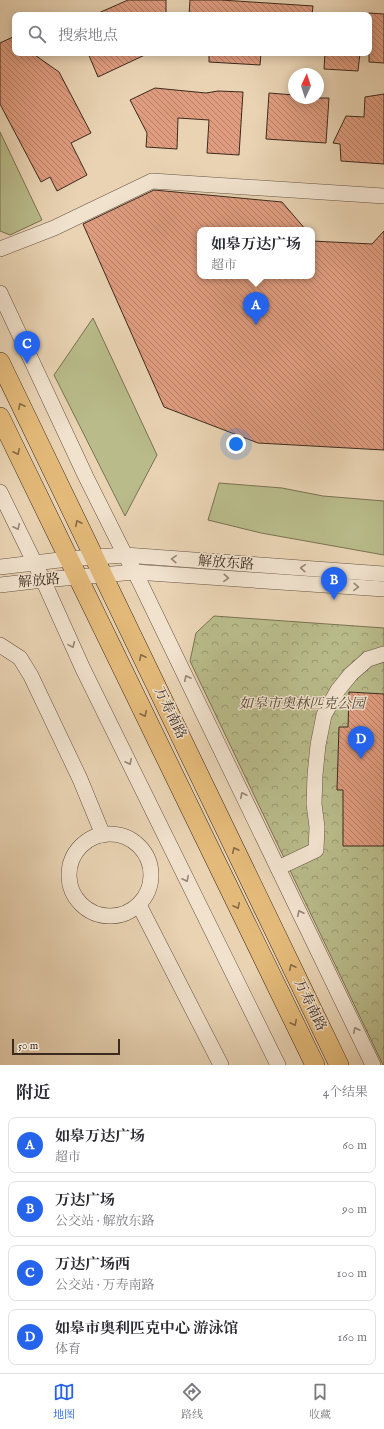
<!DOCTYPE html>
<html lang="zh">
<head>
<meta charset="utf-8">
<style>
  body { margin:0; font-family:"IM FELL English","Noto Serif SC",serif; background:#f2f2f3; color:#2b2b33 }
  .compass { position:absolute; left:288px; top:68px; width:36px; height:36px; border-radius:50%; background:#fff; box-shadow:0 2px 10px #0003; rotate:4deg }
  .scale { position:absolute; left:12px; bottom:10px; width:108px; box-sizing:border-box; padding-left:4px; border:2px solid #3c2a1e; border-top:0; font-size:11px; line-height:14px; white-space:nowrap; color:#3c2a1e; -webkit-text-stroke:3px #f1e2ce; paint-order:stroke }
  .you { position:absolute; left:236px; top:444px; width:14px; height:14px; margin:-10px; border:3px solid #fff; border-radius:50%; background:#1a73e8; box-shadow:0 0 0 6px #1a73e833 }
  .badge { display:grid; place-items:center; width:26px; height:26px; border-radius:50%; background:#2563eb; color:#fff; font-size:13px; font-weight:700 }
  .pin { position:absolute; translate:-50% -33px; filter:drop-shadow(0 1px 2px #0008) }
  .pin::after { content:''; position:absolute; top:21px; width:14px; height:12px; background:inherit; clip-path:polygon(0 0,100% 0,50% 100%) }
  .popup { position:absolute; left:197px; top:227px; width:118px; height:52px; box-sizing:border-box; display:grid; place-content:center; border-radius:8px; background:#fff; filter:drop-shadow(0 1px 3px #0005); font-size:13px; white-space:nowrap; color:#7c7c81 }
  .popup b { font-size:15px; color:#2b2b33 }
  .popup::after { content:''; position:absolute; left:50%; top:100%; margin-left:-8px; border:8px solid transparent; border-top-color:#fff }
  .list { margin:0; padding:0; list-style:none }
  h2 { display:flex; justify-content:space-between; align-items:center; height:52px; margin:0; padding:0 16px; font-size:17px }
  h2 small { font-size:13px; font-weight:400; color:#7c7c81 }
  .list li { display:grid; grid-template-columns:26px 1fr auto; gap:12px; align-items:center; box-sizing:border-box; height:56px; margin:0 8px 8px; padding:0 8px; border:1px solid #e1e1e2; border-radius:8px }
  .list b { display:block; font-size:15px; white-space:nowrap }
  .list p { margin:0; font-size:13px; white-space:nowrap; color:#7c7c81 }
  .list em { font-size:13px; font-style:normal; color:#7c7c81 }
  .icon { flex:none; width:22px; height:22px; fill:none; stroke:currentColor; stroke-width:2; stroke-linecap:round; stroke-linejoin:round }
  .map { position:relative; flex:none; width:384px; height:1065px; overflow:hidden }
  .search { position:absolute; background:#fff; box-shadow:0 2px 10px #0003; left:12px; right:12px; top:12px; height:44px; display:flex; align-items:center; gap:10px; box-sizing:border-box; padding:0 14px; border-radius:8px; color:#7c7c81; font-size:15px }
  .sheet { height:308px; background:#fff }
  nav { display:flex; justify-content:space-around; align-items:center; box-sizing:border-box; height:56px; border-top:1px solid #e1e1e2; background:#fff; font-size:11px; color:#7c7c81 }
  nav a { display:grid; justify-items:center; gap:2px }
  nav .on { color:#2563eb }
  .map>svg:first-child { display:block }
</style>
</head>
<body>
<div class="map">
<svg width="384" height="1065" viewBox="0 0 384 1065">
  <defs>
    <pattern id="park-crowns" width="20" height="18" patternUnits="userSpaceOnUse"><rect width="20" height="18" fill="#b9bb8a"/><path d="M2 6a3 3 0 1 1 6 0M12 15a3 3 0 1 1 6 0" fill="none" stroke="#989870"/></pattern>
    <pattern id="building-back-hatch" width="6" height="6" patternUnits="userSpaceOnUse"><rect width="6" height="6" fill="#df9c7f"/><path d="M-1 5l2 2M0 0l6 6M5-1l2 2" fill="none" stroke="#b67f67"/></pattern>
  </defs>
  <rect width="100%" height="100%" fill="#e9d3b3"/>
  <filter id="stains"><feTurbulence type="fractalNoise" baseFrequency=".005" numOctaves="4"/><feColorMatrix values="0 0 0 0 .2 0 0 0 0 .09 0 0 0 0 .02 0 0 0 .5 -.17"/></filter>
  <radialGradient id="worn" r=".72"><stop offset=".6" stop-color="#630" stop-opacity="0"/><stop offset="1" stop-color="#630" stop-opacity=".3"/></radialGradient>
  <g fill="#b9bb8a" stroke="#7a7254">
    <polygon points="0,132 42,220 10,235 0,231"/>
    <polygon points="93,318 157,455 125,516 54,375"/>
    <polygon points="219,483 282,488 323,496 384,501 384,555 261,533 208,520"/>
  </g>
  <polygon fill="url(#park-crowns)" stroke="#7a7254" points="214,616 384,628 384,1065 383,1065 190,661 196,633"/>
  <g fill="url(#building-back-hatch)" stroke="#3c2a1e">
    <polygon points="128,0 166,0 166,15 94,15"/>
    <polygon points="190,0 221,0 313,6 312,15 189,15"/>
    <polygon points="369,13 384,14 384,63 369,62"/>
    <polygon points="15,36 15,53 32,53 59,72 91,133 71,143 87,175 57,191 50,177 41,182 0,104 0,43"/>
    <polygon points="88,53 149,53 98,77"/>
    <polygon points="209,53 261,53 260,65 209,62"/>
    <polygon points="325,53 360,53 358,71 324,69"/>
    <polygon points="155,88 206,93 218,91 243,92 239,155 207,153 209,120 178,118 177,149 146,147 147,133 130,100"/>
    <polygon points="269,93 294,95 294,98 329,98 326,143 266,139"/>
    <polygon points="384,94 384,164 341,161 340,144 333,143 346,116 364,117 365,97"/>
    <polygon points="154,190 282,202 306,230 200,230 200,276 312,276 312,241 372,244 384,231 384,450 258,443 164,407 83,224"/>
    <polygon points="349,692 384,694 384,846 343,846 343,790 337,790 339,727 348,727"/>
  </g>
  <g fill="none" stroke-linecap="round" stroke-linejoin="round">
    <defs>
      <g id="minor">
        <polyline points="0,249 54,228 152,181 384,196"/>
        <polyline points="0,293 86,477 125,555 135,572 373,1065"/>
        <polyline points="0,492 43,580 83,669 278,1065"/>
        <polyline points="0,567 68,559 125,555 384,574"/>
        <polyline points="0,585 43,580 135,572 384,589"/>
        <polyline points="0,645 20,658 31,676 80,779 103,835"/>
        <circle cx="110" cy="875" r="41"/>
        <polyline points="278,868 316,850 317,827 314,804 315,775 318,745 324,715 338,690 351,674 368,659 384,654"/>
        <polyline points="139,905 221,1065"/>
      </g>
      <g id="major">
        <polyline points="0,362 339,1065"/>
        <polyline points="0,417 315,1065"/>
      </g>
    </defs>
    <use href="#minor" stroke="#675443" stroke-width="16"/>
    <use href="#major" stroke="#3c2a1e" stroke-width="20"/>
    <use href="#minor" stroke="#f1e2ce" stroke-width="15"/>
    <use href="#major" stroke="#e4ba7a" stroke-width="19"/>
  </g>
  <defs><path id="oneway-chevron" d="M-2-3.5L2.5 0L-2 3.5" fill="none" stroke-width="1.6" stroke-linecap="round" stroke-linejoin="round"/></defs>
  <g stroke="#886b47">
    <use href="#oneway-chevron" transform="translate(21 406) rotate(-116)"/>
    <use href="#oneway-chevron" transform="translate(17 452) rotate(64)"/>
    <use href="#oneway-chevron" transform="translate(78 523) rotate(-116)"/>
    <use href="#oneway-chevron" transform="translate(142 657) rotate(-116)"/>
    <use href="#oneway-chevron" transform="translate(144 714) rotate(64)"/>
    <use href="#oneway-chevron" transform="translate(235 850) rotate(-116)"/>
    <use href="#oneway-chevron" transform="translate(237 906) rotate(64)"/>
    <use href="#oneway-chevron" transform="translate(292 967) rotate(-116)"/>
    <use href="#oneway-chevron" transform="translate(294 1023) rotate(64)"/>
  </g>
  <g stroke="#968676">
    <use href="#oneway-chevron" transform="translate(17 527) rotate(64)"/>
    <use href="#oneway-chevron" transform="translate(174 559) rotate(-176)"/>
    <use href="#oneway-chevron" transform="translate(303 568) rotate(-176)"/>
    <use href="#oneway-chevron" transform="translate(226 578) rotate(4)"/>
    <use href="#oneway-chevron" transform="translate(356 587) rotate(4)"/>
    <use href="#oneway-chevron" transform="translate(72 645) rotate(66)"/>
    <use href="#oneway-chevron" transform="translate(187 678) rotate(-116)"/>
    <use href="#oneway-chevron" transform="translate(129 762) rotate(64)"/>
    <use href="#oneway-chevron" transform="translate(243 795) rotate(-116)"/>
    <use href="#oneway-chevron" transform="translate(186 879) rotate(64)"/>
    <use href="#oneway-chevron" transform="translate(300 913) rotate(-116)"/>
    <use href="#oneway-chevron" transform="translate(356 1030) rotate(-116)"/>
  </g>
  <g text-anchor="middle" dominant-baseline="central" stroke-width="3" stroke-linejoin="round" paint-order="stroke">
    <g font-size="14" fill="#3c2a1e" stroke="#f1e2ce">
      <text transform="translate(226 563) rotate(4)">解放东路</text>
      <text transform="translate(39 581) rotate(-5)">解放路</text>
      <text transform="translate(170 713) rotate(64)">万寿南路</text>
      <text transform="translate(310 1005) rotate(64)">万寿南路</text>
    </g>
    <g font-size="14" font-style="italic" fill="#554734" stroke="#f1e2ce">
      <text x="302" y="704">如皋市奥林匹克公园</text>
    </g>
  </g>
  <rect width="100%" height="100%" filter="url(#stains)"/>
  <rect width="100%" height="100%" fill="url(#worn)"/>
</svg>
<svg class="compass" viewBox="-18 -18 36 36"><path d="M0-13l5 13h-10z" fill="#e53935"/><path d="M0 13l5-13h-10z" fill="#7c7c81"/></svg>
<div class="scale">50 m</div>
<div class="you"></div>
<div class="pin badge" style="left:256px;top:325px">A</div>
<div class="popup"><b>如皋万达广场</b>超市</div>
<div class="pin badge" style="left:334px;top:600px">B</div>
<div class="pin badge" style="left:27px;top:364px">C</div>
<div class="pin badge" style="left:361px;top:759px">D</div>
<div class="search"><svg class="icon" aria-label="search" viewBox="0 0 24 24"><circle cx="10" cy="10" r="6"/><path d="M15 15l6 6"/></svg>搜索地点</div>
</div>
<section class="sheet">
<h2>附近<small>4个结果</small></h2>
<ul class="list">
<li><span class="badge">A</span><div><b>如皋万达广场</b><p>超市</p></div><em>60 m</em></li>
<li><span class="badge">B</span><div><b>万达广场</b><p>公交站 · 解放东路</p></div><em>90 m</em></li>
<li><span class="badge">C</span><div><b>万达广场西</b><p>公交站 · 万寿南路</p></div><em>100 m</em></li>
<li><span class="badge">D</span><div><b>如皋市奥利匹克中心 游泳馆</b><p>体育</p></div><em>160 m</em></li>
</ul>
</section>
<nav>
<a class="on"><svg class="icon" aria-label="map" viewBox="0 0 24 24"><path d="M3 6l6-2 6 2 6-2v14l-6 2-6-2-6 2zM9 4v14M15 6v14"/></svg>地图</a>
<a><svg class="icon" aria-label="directions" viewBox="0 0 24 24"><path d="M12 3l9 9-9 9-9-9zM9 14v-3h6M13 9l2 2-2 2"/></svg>路线</a>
<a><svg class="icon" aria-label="saved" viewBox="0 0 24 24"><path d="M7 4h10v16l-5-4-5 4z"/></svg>收藏</a>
</nav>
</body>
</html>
